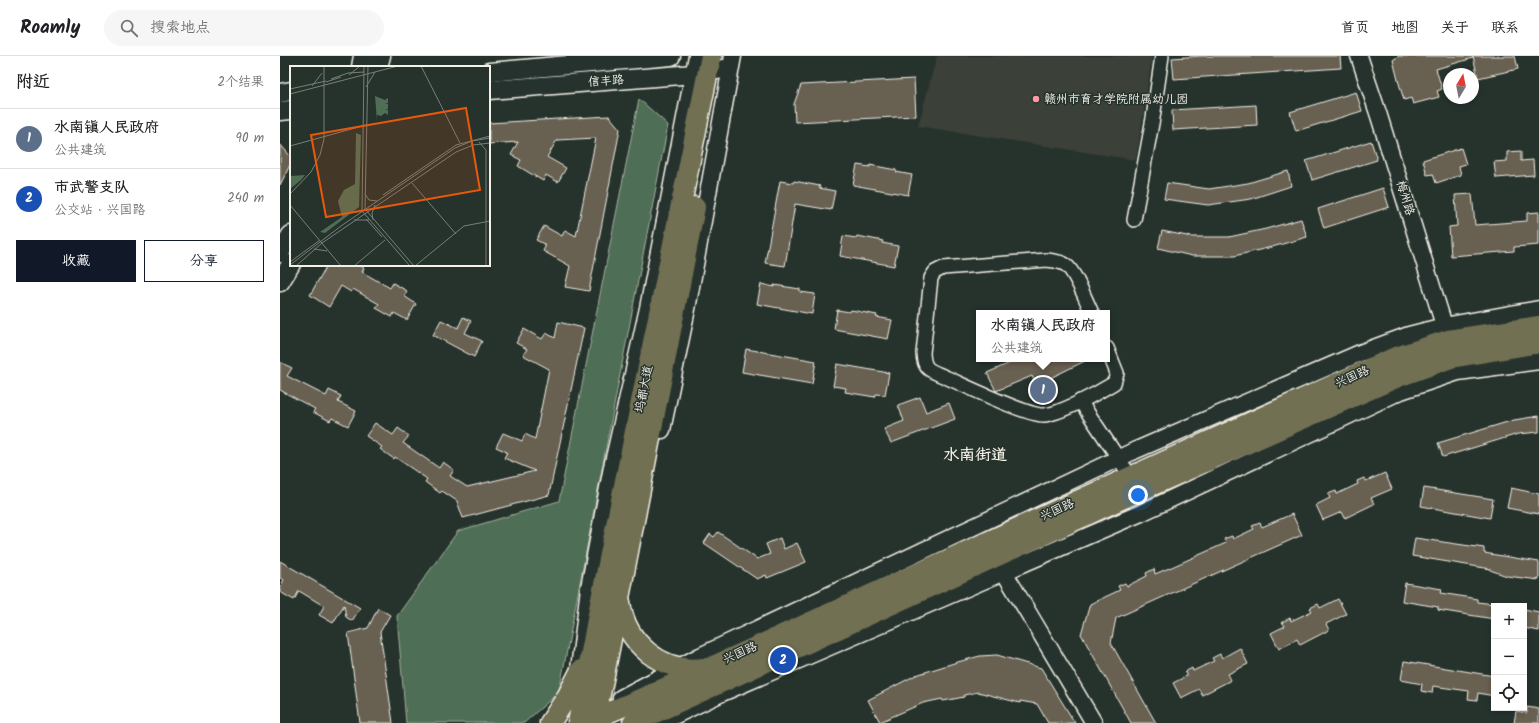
<!DOCTYPE html>
<html lang="zh">
<head>
<meta charset="utf-8">
<style>
  body { margin:0; font-family:Kalam,"LXGW WenKai TC",sans-serif; background:#f6f6f6; color:#202124 }
  .controls { position:absolute; right:12px; bottom:12px; display:grid; overflow:hidden; border-radius:0px; box-shadow:0 2px 6px #0003 }
  .controls button { width:36px; height:36px; display:grid; place-items:center; padding:0; border:0; border-bottom:1px solid #e0e0e0; background:#fff; color:#202124; font:20px sans-serif }
  .compass { position:absolute; left:1163px; top:12px; width:36px; height:36px; border-radius:50%; background:#fff; box-shadow:0 2px 6px #0003; rotate:10deg }
  .you { position:absolute; left:858px; top:439px; width:14px; height:14px; margin:-10px; border:3px solid #fff; border-radius:50%; background:#1a73e8; box-shadow:0 0 0 6px #1a73e833 }
  .badge { display:grid; place-items:center; width:26px; height:26px; border-radius:50%; background:#111827; color:#fff; font-size:13px; font-weight:700 }
  .pin { position:absolute; translate:-50% -50%; border:2px solid #fff; box-shadow:0 1px 4px #0006 }
  .popup { position:absolute; left:696px; top:254px; width:134px; height:52px; box-sizing:border-box; display:grid; place-content:center; border-radius:0px; background:#fff; filter:drop-shadow(0 1px 3px #0005); font-size:13px; white-space:nowrap; color:#757577 }
  .popup b { font-size:15px; color:#202124 }
  .popup::after { content:''; position:absolute; left:50%; top:100%; margin-left:-8px; border:8px solid transparent; border-top-color:#fff }
  .list { margin:0; padding:0; list-style:none }
  h2 { display:flex; justify-content:space-between; align-items:center; height:52px; margin:0; padding:0 16px; font-size:17px }
  h2 small { font-size:13px; font-weight:400; color:#757577 }
  .list li { display:grid; grid-template-columns:26px 1fr auto; gap:12px; align-items:center; box-sizing:border-box; height:60px; padding:0 16px; border-top:1px solid #e0e0e0 }
  .list b { display:block; font-size:15px; white-space:nowrap }
  .list p { margin:0; font-size:13px; white-space:nowrap; color:#757577 }
  .list em { font-size:13px; font-style:normal; color:#757577 }
  .actions { display:flex; gap:8px; padding:12px 16px }
  .actions a { flex:1; padding:9px 0; border:1px solid #111827; border-radius:0px; text-align:center; font-size:14px; color:#111827 }
  .actions .main { background:#111827; color:#fff }
  .icon { flex:none; width:22px; height:22px; fill:none; stroke:currentColor; stroke-width:2; stroke-linecap:round; stroke-linejoin:round }
  .map { position:relative; flex:none; width:1259px; height:667px; overflow:hidden }
  header { display:flex; align-items:center; gap:24px; box-sizing:border-box; height:56px; padding:0 20px; background:#fff; border-bottom:1px solid #e0e0e0 }
  header strong { font-size:19px }
  nav { display:flex; gap:22px; margin-inline-start:auto; font-size:14px }
  .search { width:280px; height:36px; background:#f6f6f6; display:flex; align-items:center; gap:10px; box-sizing:border-box; padding:0 14px; border-radius:22px; color:#757577; font-size:15px }
  main { display:flex }
  aside { flex:1; background:#fff }
  .map>svg:first-child { display:block }
</style>
</head>
<body>
<header>
<strong>Roamly</strong>
<div class="search"><svg class="icon" aria-label="search" viewBox="0 0 24 24"><circle cx="10" cy="10" r="6"/><path d="M15 15l6 6"/></svg>搜索地点</div>
<nav><a>首页</a><a>地图</a><a>关于</a><a>联系</a></nav>
</header>
<main>
<aside>
<h2>附近<small>2个结果</small></h2>
<ul class="list">
<li><span class="badge" style="background:#5c6f8a">1</span><div><b>水南镇人民政府</b><p>公共建筑</p></div><em>90 m</em></li>
<li><span class="badge" style="background:#1a4fb4">2</span><div><b>市武警支队</b><p>公交站 · 兴国路</p></div><em>240 m</em></li>
</ul>
<div class="actions"><a class="main">收藏</a><a>分享</a></div>
</aside>
<div class="map">
<svg width="1259" height="667" viewBox="0 0 1259 667">
  <rect width="100%" height="100%" fill="#26332d"/>
  <filter id="ink" filterUnits="userSpaceOnUse"><feTurbulence type="fractalNoise" baseFrequency=".025" numOctaves="2"/><feDisplacementMap in="SourceGraphic" scale="8" xChannelSelector="R" yChannelSelector="G"/><feConvolveMatrix kernelMatrix="1 2 1 2 8 2 1 2 1" color-interpolation-filters="sRGB"/></filter>
  <g filter="url(#ink)">
    <polygon fill="#3a4138" points="657,0 872,0 856,104 638,70"/>
    <polygon fill="#506e56" stroke="#a2b09f" points="359,43 388,69 279,636 244,667 126,667 117,560 178,475 279,445"/>
    <g fill="#686151" stroke="#f4f1e8">
      <polygon points="922,0 1060,0 1061,12 894,23 892,2"/>
      <polygon points="1119,0 1193,0 1193,2 1156,13 1162,33 1157,35 1159,41 1133,48 1131,42 1124,44 1118,24 1113,4"/>
      <polygon points="1193,0 1235,0 1238,13 1198,22"/>
      <polygon points="634,23 636,60 515,66 514,48 521,29"/>
      <polygon points="1076,36 1082,55 1016,75 1010,56"/>
      <polygon points="976,49 977,69 893,74 892,54"/>
      <polygon points="329,60 340,73 309,235 285,231 290,210 263,195 266,189 256,184 264,170 282,180 285,174 296,180 316,82 277,84 267,101 286,112 278,126 266,119 263,125 238,110 241,104 231,99 238,86 209,88 209,67"/>
      <polygon points="1091,85 1097,104 1032,124 1026,105"/>
      <polygon points="0,88 11,101 11,107 0,129"/>
      <polygon points="1181,92 1186,108 1179,110 1181,119 1156,127 1153,118 1147,119 1143,104"/>
      <polygon points="1241,95 1241,105 1253,104 1254,119 1216,122 1214,106 1227,105 1227,96"/>
      <polygon points="577,109 590,111 590,109 616,114 616,116 632,119 628,139 573,129"/>
      <polygon points="1008,115 1011,130 971,143 928,149 884,143 887,127 929,133 968,127"/>
      <polygon points="500,125 513,127 514,125 540,130 539,132 555,135 551,154 515,148 505,210 485,207"/>
      <polygon points="1103,132 1109,151 1044,172 1038,153"/>
      <polygon points="1192,138 1195,169 1247,165 1247,157 1259,156 1259,189 1234,191 1234,195 1171,200 1169,171 1177,170 1175,139"/>
      <polygon points="1021,163 1027,181 992,191 954,200 912,200 878,192 882,175 912,181 949,181 986,173"/>
      <polygon points="563,180 576,182 577,180 588,182 603,185 602,187 618,190 614,210 560,200"/>
      <polygon points="47,209 79,209 84,212 82,216 110,232 113,227 127,235 124,240 136,248 127,264 114,257 112,261 96,252 99,248 73,233 71,236 61,230 49,251 30,239"/>
      <polygon points="481,228 494,231 494,229 520,233 520,236 535,238 532,258 477,248"/>
      <polygon points="557,254 570,256 571,254 597,259 596,261 612,264 608,283 554,273"/>
      <polygon points="183,261 191,265 185,277 202,285 194,301 153,279 161,264 178,272"/>
      <polygon points="278,266 304,272 269,439 183,462 177,445 162,435 160,437 145,426 147,423 115,401 114,403 100,393 102,391 86,380 95,367 113,379 118,372 129,380 123,387 159,412 163,406 174,414 170,420 187,431 255,415 224,402 227,396 216,391 223,377 242,385 245,378 255,383 269,313 243,299 247,293 236,287 244,273 262,283 266,277 275,282"/>
      <polygon points="466,293 536,305 532,328 462,316"/>
      <polygon points="739,303 809,303 756,329 752,320 716,335 707,317"/>
      <polygon points="0,306 12,312 7,320 46,340 49,334 61,340 58,346 76,355 68,370 52,362 50,365 33,356 35,353 0,334"/>
      <polygon points="557,308 609,317 605,339 596,338 595,341 565,336 566,332 553,330"/>
      <polygon points="640,341 646,356 669,347 675,363 611,387 604,373 624,365 618,349"/>
      <polygon points="1259,360 1259,376 1238,378 1163,401 1158,387 1234,364"/>
      <polygon points="1105,417 1112,433 1091,442 1094,448 1065,462 1062,456 1043,464 1036,449 1050,442 1048,438 1056,435 1057,438 1078,428 1077,425 1084,422 1086,425"/>
      <polygon points="1144,432 1213,443 1210,462 1141,450"/>
      <polygon points="1231,432 1259,438 1259,458 1227,452"/>
      <polygon points="1012,458 1022,479 836,562 831,587 876,667 851,667 801,578 810,548 840,534 838,530 845,527 847,530 867,520 866,517 874,513 875,518 894,510 946,487 944,483 952,480 953,483 974,473 972,470 980,467 982,471"/>
      <polygon points="438,476 477,503 490,498 486,488 500,482 504,493 517,487 526,506 487,522 486,519 477,523 424,487 430,478 434,481"/>
      <polygon points="1135,482 1204,492 1204,497 1259,506 1259,524 1227,520 1210,514 1211,513 1132,500"/>
      <polygon points="0,505 80,552 72,565 66,561 64,549 53,567 39,559 44,550 19,535 14,544 0,536 0,531 4,524 0,522"/>
      <polygon points="1125,527 1162,533 1161,537 1197,543 1197,546 1214,548 1214,563 1158,554 1158,551 1122,545"/>
      <polygon points="1058,543 1066,558 1046,568 1049,574 1020,589 1017,583 999,593 991,577 1005,570 1002,566 1010,562 1011,565 1032,555 1030,552 1038,548 1040,552"/>
      <polygon points="98,552 110,559 100,576 113,667 80,667 68,577 88,572"/>
      <polygon points="1244,553 1259,556 1259,575 1244,572"/>
      <polygon points="960,592 968,608 948,618 951,624 922,639 919,633 901,642 893,627 907,620 905,616 912,612 913,615 934,605 932,602 940,598 942,602"/>
      <polygon points="717,599 761,612 795,667 768,667 757,648 740,645 740,647 698,636 684,639 684,641 663,645 662,643 643,647 600,666 588,644 636,619 674,607 700,600"/>
      <polygon points="1124,605 1214,620 1214,640 1198,637 1197,644 1188,643 1189,635 1153,630 1152,637 1141,635 1142,628 1121,624"/>
      <polygon points="1247,651 1259,653 1259,667 1234,667 1236,655 1247,657"/>
    </g>
    <g fill="none" stroke-linecap="round" stroke-linejoin="round">
      <defs>
        <g id="minor">
          <polyline points="854,164 873,62 882,0"/>
          <path d="M812,257C806,245 796,217 786,209C780,205 774,205 767,204L663,212L655,216L651,222L643,297C644,314 649,314 663,320C682,328 749,361 765,359C782,357 819,336 834,327L837,317L827,292"/>
          <polyline points="800,345 851,421"/>
        </g>
        <g id="tertiary">
          <polyline points="1079,0 1099,60 1167,279"/>
          <polyline points="382,374 407,253 453,0"/>
          <polyline points="724,516 814,667"/>
          <polyline points="299,613 309,532 332,411 368,252 417,0"/>
          <polyline points="341,642 420,600 854,395 1080,297 1129,279 1164,270 1259,253"/>
          <polyline points="379,667 442,637 861,457 1121,335 1178,316 1259,305"/>
        </g>
        <g id="secondary">
          <polyline points="81,11 83,0"/>
          <polyline points="98,11 101,0"/>
          <polyline points="209,16 391,0"/>
          <polyline points="209,34 414,18 443,13"/>
          <polyline points="0,37 11,35"/>
          <polyline points="0,55 11,54"/>
          <polyline points="0,197 11,179"/>
          <polyline points="0,226 11,208"/>
        </g>
        <g id="primary">
          <path d="M340,546C345,587 382,618 424,612"/>
          <polyline points="270,667 287,641 301,614"/>
          <polyline points="298,667 319,553 431,0"/>
          <polyline points="304,667 367,640 1113,302 1168,284 1259,270"/>
          <polyline points="317,667 315,662 324,619 415,151"/>
          <polyline points="353,667 848,440 1118,321 1171,302 1259,287"/>
        </g>
      </defs>
      <use href="#minor" stroke="#f4f1e8" stroke-width="16"/>
      <use href="#tertiary" stroke="#f4f1e8" stroke-width="19"/>
      <use href="#secondary" stroke="#f4f1e8" stroke-width="21"/>
      <use href="#primary" stroke="#f4f1e8" stroke-width="23"/>
      <use href="#minor" stroke="#26332d" stroke-width="13"/>
      <use href="#tertiary" stroke="#26332d" stroke-width="16"/>
      <use href="#secondary" stroke="#26332d" stroke-width="18"/>
      <use href="#primary" stroke="#716f52" stroke-width="20"/>
    </g>
  </g>
  <circle fill="#ff9aa2" stroke="#26332d" stroke-width="1.5" cx="756" cy="43" r="4"/>
  <g text-anchor="middle" dominant-baseline="central" stroke-width="3" stroke-linejoin="round" paint-order="stroke">
    <g font-size="12" fill="#f4f1e8" stroke="#26332d">
      <text transform="translate(326 25) rotate(-4)">信丰路</text>
      <text transform="translate(1125 142) rotate(73)">梅州路</text>
      <text transform="translate(1072 321) rotate(-24)">兴国路</text>
      <text transform="translate(364 333) rotate(-79)">坞都大道</text>
      <text transform="translate(777 454) rotate(-24)">兴国路</text>
      <text transform="translate(460 597) rotate(-24)">兴国路</text>
    </g>
    <g font-size="12" fill="#f4f1e8" stroke="#26332d" text-anchor="start">
      <text x="764" y="43">赣州市育才学院附属幼儿园</text>
    </g>
    <g font-size="16" font-weight="bold" fill="#f4f1e8" stroke="#26332d">
      <text x="695" y="399">水南街道</text>
    </g>
  </g>
  <g transform="translate(10 10)">
    <rect width="200" height="200" fill="#26332d"/>
    <path d="M85,30L95,34L98,32V37L95,38H98V43L95,44H98V49L95,47L91,50L87,49V55ZM66,67L71,69L69,141L35,167L30,166L52,151L48,135L54,124L65,118ZM15,109L11,114L0,123V110Z" fill="#506e56"/>
    <path fill="none" stroke="#787f78" stroke-width="1" d="M74,0L72,145L120,200M78,0L75,143L124,200M131,0L170,77M59,9L70,0M41,13L58,7L74,6M36,16L51,11M22,20L32,7M76,21L85,6M0,23L36,15M0,28L108,0M189,76L196,84V200M0,80L76,59M122,117L166,168M0,128L21,106L30,89L34,73V0M75,128L79,134L87,135M93,129L166,79L200,70M0,139L51,200M76,153L92,171M64,154H79M83,154L82,147L85,139M24,183L37,185M0,196L30,174M0,199L51,160L165,82L182,75L200,72M6,200L32,177L166,86L183,79L200,77M64,200L95,174M125,200L174,160L200,155"/>
    <path fill="#e8590c" fill-opacity="0.15" stroke="#e8590c" stroke-width="2" d="M176,42L190,124L36,151L21,69Z"/>
    <rect width="200" height="200" fill="none" stroke="#f4f1e8" stroke-width="2"/>
  </g>
</svg>
<div class="controls">
<button>+</button>
<button>−</button>
<button><svg class="icon" aria-label="locate" viewBox="0 0 24 24"><circle cx="12" cy="12" r="6"/><path d="M12 2v4M12 18v4M2 12h4M18 12h4"/></svg></button>
</div>
<svg class="compass" viewBox="-18 -18 36 36"><path d="M0-13l5 13h-10z" fill="#e53935"/><path d="M0 13l5-13h-10z" fill="#757577"/></svg>
<div class="you"></div>
<div class="pin badge" style="left:763px;top:334px;background:#5c6f8a">1</div>
<div class="popup"><b>水南镇人民政府</b>公共建筑</div>
<div class="pin badge" style="left:503px;top:604px;background:#1a4fb4">2</div>
</div>
</main>
</body>
</html>
